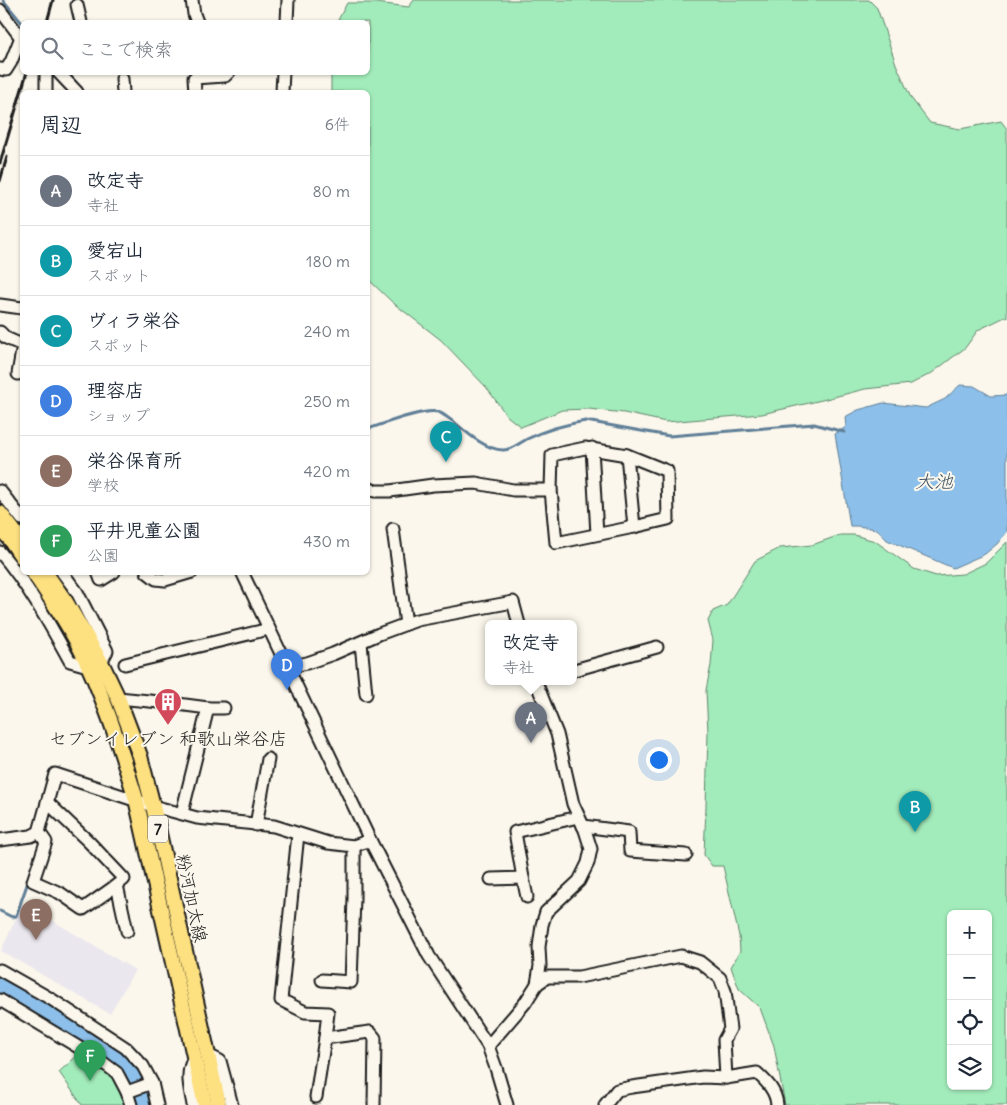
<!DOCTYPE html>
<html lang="ja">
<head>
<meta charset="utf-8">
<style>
  body { margin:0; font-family:Delius,"Klee One",sans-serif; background:#f2f2f3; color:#1f2937 }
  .controls { position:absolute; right:15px; bottom:15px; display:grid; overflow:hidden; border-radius:8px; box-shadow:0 1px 4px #0004 }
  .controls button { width:45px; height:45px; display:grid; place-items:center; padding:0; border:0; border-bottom:1px solid #e0e1e3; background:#fff; color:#1f2937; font:25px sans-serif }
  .you { position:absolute; left:658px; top:759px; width:18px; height:18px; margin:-12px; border:4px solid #fff; border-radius:50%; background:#1a73e8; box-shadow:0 0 0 8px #1a73e833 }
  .badge { display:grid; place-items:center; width:32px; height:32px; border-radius:50%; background:#d1495b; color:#fff; font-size:16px; font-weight:700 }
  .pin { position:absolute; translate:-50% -41px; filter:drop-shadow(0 1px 2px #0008) }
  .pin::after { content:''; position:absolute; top:26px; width:18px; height:15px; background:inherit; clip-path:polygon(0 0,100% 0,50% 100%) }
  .popup { position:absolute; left:485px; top:620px; width:92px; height:65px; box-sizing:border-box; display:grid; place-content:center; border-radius:8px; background:#fff; filter:drop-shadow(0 1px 4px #0005); font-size:16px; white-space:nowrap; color:#747a83 }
  .popup b { font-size:19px; color:#1f2937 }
  .popup::after { content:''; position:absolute; left:50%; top:100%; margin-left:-10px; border:10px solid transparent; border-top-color:#fff }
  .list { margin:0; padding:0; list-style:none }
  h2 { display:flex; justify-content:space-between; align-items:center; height:65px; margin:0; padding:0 20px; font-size:21px }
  h2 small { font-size:16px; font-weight:400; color:#747a83 }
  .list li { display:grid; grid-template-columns:32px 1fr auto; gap:15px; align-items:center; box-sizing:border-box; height:70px; padding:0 20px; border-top:1px solid #e0e1e3 }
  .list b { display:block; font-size:19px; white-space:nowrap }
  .list p { margin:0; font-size:16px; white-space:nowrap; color:#747a83 }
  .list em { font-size:16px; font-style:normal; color:#747a83 }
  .icon { flex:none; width:28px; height:28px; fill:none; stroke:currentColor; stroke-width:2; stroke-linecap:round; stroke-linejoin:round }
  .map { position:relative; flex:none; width:1007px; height:1105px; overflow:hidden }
  .search { position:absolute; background:#fff; box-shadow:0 1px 4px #0004; left:20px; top:20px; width:350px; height:55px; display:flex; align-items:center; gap:12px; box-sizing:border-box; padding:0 18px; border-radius:8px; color:#747a83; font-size:19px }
  .panel { position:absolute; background:#fff; box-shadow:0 1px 4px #0004; left:20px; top:90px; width:350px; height:485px; border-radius:8px }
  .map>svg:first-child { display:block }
</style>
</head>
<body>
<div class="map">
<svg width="1007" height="1105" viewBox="0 0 1007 1105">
  <rect width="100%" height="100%" fill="#fbf7ec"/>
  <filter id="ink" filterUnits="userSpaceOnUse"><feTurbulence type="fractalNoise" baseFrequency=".02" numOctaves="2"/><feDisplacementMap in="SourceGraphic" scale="10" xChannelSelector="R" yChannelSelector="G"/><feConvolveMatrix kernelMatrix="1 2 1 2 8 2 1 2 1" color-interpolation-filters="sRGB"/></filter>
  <g filter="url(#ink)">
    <polygon fill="#ebe7ee" points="23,903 135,970 110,1014 1,951"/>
    <g fill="#a2ebba" stroke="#5f846b" fill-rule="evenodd">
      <polygon points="414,0 869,0 877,8 896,64 911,98 930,123 960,129 1001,121 1007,129 1007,318 1005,317 978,330 965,348 932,373 911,384 865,389 826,399 762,414 666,422 624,413 589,409 562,410 521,427 507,416 486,387 441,340 392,302 368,279 368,92 331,92 331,73 368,72 368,22 337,22 347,3 376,3 409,7"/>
      <path d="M840,535H854L875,541L914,569L936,576L963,574L986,563L1007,542V1105H785L774,1046L760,1008L739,989L731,967L740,951L739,936L723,866H712L704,855L706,807L708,732L706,690L711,665L713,640L708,621L713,611L727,605L755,561L780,548L812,545ZM951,914H988V1086H951Z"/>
      <polygon points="79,1054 107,1070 122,1090 127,1105 82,1105 59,1072"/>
    </g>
    <polygon fill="#8cbfe9" stroke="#5f7e97" points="960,385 974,386 991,396 1007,395 1007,532 997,544 985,554 953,568 887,540 877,529 857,526 850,526 835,434 846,427 845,417 858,410 883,403 926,408 945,399"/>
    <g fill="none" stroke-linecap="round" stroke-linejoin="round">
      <g stroke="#5f7e97" stroke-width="3">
        <polyline points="3,0 22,23"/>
        <polyline points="73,79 84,92"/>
        <path d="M368,429C383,424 424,408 438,412C444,414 449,419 454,422C467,433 486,450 503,450C512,450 519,443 527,439C545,430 566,424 586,421L669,436L814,424L844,432"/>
        <polyline points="0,911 12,917 16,916 29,879"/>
      </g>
      <polyline stroke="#8cbfe9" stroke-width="19" points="0,985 42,1008 125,1063 141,1093 144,1105"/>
      <defs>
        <g id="minor">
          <polyline points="192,0 194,14 197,22"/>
          <polyline points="77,5 81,22"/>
          <polyline points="0,10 22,39"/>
          <polyline points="287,22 288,0"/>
          <polyline points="0,69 6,70 11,62 21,37"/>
          <polyline points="58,72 77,92"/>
          <polyline points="122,79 123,92"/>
          <polyline points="46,92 46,72"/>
          <polyline points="195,92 194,78 225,76 229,72"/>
          <polyline points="282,92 283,72"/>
          <polyline points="0,305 22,308"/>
          <polyline points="0,332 6,338 22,345"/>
          <polyline points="18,374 22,351"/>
          <polygon points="585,448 627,455 667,471 668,519 634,527 556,543 551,490 552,455"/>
          <polyline points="592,448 597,534"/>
          <polyline points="627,455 634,527"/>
          <polyline points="368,488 375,491 390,491 433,485 476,483 513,490 551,490"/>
          <polyline points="0,491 22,519"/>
          <polyline points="393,529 406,624"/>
          <path d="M0,552C28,585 49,623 70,661L88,666"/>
          <polyline points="62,572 77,592 107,651 101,662"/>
          <polyline points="98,572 101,580 114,572"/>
          <polyline points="147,572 156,579 165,580 192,572"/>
          <polyline points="242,572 370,840 429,956 488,1046 496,1068 507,1105"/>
          <polyline points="361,643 366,694"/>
          <polyline points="125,664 269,629"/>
          <polyline points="287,667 307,663 333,654 379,634 417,620 513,602 519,624"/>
          <polyline points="574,670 657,647"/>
          <polyline points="118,698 170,703 208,708 224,708"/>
          <polyline points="47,802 89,842 124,879 117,885"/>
          <polyline points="182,813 208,708"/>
          <polyline points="256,825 268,759"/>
          <polyline points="583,826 629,832 630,851 686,855"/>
          <polyline points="39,832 55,774 153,806 197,818 274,826 328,843 354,846 370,840"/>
          <polyline points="39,832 46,842 33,881 60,893 83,909 117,885 127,931"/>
          <polyline points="298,834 281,1000 305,1012 328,1013 325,1038"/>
          <polyline points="0,840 31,836 39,832"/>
          <polyline points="523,878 527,897"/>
          <polyline points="491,879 523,878 515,832 578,817"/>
          <polyline points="0,970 51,999 126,1048 143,1066 152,1083 157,1105"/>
          <polyline points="322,980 351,982 354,898 354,846"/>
          <polyline points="537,984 547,977 579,977 681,956 700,962 720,978 725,991 730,1029 724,1040 726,1078"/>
          <polyline points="0,1000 98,1059 117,1073 127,1092 131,1105"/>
          <polyline points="488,1046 525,1003 537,984 540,966 539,947 542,925 546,912 579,881 588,863 591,849 585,830 573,804 557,734 536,682"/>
          <polyline points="208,1055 220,1061 232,1105"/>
          <polyline points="127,1092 152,1083"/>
          <polyline points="316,1097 325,1038 370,1032 375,1038 374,1105"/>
          <path d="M193,1105C190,1088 185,1073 194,1058"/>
          <path d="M605,1105L617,1090L632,1087L703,1077L726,1078L757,1073C767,1082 776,1091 777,1105"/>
        </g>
        <g id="major">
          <polyline points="0,513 22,541"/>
          <polyline points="0,528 10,539 22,557"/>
          <path d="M33,572C49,596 65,619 78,644C103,693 120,747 136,799L205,1105"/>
          <polyline points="45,572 66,602 101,662 118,698 140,756 153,806 219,1105"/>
        </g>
      </defs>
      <use href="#minor" stroke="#1c1c1c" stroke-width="15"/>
      <use href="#major" stroke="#1c1c1c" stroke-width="18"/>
      <use href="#minor" stroke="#fbf7ec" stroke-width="11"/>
      <use href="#major" stroke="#fde080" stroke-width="14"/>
      <g stroke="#1c1c1c" stroke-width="3">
        <polyline points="47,22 53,0"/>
        <polyline points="0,163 27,72"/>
        <polyline points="0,181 7,157"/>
      </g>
    </g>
  </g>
  <defs>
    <symbol id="building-pin" viewBox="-11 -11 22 30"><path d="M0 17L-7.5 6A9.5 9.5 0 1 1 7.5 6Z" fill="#d1495b" stroke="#fbf7ec"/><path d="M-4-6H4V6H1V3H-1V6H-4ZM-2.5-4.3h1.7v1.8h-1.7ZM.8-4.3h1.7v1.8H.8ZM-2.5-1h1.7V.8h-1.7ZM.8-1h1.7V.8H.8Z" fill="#fff"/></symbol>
  </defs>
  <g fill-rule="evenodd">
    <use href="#building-pin" x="152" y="686" width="32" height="43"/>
  </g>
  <g text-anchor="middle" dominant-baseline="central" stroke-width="4" stroke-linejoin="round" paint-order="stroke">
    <rect fill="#fbf7ec" stroke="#5f5e5a" stroke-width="1" x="148" y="815.5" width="20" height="27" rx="4"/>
    <g font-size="16" font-weight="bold" fill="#1c1c1c">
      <text x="158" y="829">7</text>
    </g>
    <g font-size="18" fill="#1c1c1c" stroke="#fbf7ec">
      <text x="168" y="738">セブンイレブン 和歌山栄谷店</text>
    </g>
    <g font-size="18" fill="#1c1c1c" stroke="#fbf7ec">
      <text transform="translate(192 898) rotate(78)">粉河加太線</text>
    </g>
    <g font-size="19" font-style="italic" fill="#435564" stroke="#fbf7ec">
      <text x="934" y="481">大池</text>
    </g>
  </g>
</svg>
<div class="controls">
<button>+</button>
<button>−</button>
<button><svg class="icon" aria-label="locate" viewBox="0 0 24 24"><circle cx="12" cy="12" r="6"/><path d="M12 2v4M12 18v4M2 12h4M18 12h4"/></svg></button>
<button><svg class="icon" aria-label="layers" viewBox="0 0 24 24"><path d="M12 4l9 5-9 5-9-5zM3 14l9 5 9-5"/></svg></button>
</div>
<div class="you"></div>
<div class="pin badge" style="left:531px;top:743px;background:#6b7280">A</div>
<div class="popup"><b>改定寺</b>寺社</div>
<div class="pin badge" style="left:915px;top:832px;background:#0f9aa8">B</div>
<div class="pin badge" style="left:446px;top:462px;background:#0f9aa8">C</div>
<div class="pin badge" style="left:287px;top:690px;background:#3f7fe0">D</div>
<div class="pin badge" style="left:36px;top:940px;background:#8d6e63">E</div>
<div class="pin badge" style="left:90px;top:1081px;background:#2e9e5b">F</div>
<div class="search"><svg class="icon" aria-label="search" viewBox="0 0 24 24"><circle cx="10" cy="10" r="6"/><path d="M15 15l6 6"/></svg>ここで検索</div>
<section class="panel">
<h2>周辺<small>6件</small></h2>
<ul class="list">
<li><span class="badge" style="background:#6b7280">A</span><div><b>改定寺</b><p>寺社</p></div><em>80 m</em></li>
<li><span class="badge" style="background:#0f9aa8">B</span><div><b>愛宕山</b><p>スポット</p></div><em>180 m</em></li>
<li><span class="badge" style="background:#0f9aa8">C</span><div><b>ヴィラ栄谷</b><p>スポット</p></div><em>240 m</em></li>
<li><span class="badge" style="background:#3f7fe0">D</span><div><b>理容店</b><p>ショップ</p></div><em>250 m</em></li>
<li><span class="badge" style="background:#8d6e63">E</span><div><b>栄谷保育所</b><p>学校</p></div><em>420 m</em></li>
<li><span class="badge" style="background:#2e9e5b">F</span><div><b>平井児童公園</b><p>公園</p></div><em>430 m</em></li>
</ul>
</section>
</div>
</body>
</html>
